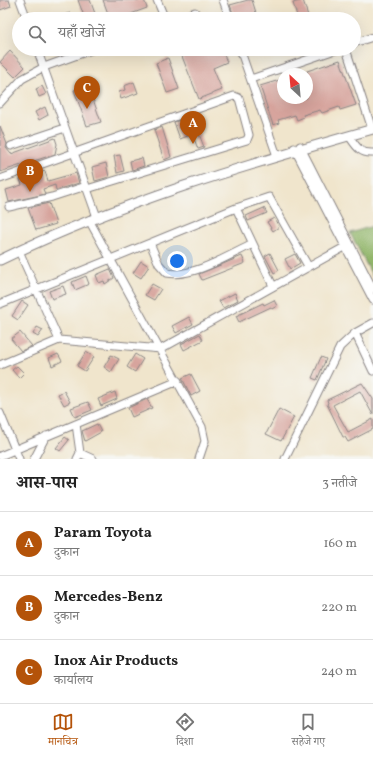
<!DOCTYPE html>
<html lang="hi">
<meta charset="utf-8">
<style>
:root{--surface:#fff;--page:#f6f6f6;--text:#222;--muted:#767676;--line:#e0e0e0;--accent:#b45309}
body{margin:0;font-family:Vollkorn,"Noto Serif Devanagari",serif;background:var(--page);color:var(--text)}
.compass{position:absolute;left:277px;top:68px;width:36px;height:36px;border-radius:50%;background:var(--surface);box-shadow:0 4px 16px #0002;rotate:334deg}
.you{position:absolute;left:177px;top:261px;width:14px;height:14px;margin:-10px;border:3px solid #fff;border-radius:50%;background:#1a73e8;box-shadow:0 0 0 6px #1a73e833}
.badge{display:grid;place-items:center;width:26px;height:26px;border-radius:50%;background:var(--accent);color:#fff;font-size:13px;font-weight:700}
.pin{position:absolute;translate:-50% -33px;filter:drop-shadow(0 1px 2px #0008)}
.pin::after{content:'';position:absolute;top:21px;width:14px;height:12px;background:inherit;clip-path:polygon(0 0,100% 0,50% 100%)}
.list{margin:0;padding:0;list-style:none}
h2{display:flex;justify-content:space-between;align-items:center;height:52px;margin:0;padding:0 16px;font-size:17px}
h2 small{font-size:13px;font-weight:400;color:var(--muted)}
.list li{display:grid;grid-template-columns:26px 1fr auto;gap:12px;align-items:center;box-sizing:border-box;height:64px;padding:0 16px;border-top:1px solid var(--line)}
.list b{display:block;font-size:15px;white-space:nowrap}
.list p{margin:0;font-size:13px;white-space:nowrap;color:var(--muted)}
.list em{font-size:13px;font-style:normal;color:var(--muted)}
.icon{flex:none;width:22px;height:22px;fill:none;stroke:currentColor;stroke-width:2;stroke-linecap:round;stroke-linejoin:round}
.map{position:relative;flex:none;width:373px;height:459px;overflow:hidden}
.search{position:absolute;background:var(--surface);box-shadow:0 4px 16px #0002;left:12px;right:12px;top:12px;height:44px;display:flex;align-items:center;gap:10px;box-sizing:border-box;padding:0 14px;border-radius:22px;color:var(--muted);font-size:15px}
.sheet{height:244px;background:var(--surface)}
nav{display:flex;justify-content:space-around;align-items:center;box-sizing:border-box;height:56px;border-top:1px solid var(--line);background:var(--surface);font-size:11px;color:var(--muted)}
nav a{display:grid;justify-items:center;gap:2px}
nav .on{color:var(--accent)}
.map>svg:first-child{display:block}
.forest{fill:#92b66b;stroke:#5a6c53}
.building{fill:#d7a49d}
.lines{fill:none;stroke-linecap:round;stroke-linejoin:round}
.minor-casing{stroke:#898484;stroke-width:9}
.major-casing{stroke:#898484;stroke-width:11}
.minor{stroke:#fff;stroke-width:7}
.major{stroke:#fff;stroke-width:9}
</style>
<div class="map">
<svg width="373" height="459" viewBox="0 0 373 459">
<rect width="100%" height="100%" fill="#f6f6f2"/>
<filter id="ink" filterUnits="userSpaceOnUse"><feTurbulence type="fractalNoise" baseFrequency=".025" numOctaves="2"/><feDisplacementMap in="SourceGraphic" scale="8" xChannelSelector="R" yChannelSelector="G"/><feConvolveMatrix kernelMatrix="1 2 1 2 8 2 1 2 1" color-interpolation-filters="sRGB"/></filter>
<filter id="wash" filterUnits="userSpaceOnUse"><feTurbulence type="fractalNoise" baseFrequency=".012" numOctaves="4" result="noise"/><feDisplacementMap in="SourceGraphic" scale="16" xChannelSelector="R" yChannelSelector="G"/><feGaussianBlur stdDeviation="0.9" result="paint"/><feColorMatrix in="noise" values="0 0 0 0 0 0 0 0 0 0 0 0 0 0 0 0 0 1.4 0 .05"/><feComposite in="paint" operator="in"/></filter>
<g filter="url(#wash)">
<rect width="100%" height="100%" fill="#f0e5cc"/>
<path class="forest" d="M373,226V277L350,233Z"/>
<g id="blocks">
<path class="building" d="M0,0H9L11,6L0,10Z
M78,0H90L97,19H85Z
M103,0H144L147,8L128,15L129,19H110Z
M248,0H252L258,19H235L230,5Z
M303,0L309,19H298L293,3Z
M70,13L72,19H53V18Z
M208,13L210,19H190L199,15Z
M179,49H211L213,54L222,50L227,62L213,68L222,90L199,99Z
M10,51L25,67L15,77L0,62Z
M168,58L179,89L167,93L156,63Z
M340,60L356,105L340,110L339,107L322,113L320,110L303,115L304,117L297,120L295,115L278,120L279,123L273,125L260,86L283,79V98H307V71Z
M134,82L138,93L121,99L119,92L125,90L124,86Z
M88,85L101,122L87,126L74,90Z
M42,86L46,94L39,97L36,89Z
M45,107L48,115L39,120L35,112Z
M187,118L193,134L180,139L174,122Z
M0,126L7,144L6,148L11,154L55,138L57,144L55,154L0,172Z
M162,127L171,157L164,160L154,130Z
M199,134L204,147L198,149L193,136Z
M120,155L124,171L117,173L114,156Z
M142,158L144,166L132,170L130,161Z
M106,163L109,177L95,181L92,167Z
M45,171L48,181L76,173L79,183L56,190L55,185L43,189L45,194L9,202L6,190L22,185L20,179Z
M49,203L56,224L36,230L28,208Z
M264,208L267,213L248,221L246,216Z
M274,218L279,227L273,231L267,222Z
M270,253L279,270L274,273L265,256Z
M295,254L300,263L290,269L285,259Z
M242,256L245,263L202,280L199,274Z
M141,261L149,266L141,278L133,273Z
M110,269L114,278L105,284L104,281L99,283L96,275Z
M86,276L89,284L75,290L72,282Z
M152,284L161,289L154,300L145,295Z
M63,286L66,294L52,299L49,291Z
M235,293L238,300L223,308L219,301Z
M274,300L277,306L272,309L271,307L239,322L236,316L263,303L264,305Z
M22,301L28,305L18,320L12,316Z
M189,317L193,324L176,333L172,326Z
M37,327L43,330L38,337L33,334Z
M20,332L32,346L21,351L11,339Z
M200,334L203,340L184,350L181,344Z
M86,352L94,357L85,371L77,366Z
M58,354L62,361L52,366L49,358Z
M135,354L143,359L135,372L127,367Z
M111,355L119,359L111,372L104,367Z
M321,357L326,359L317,380L312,378Z
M17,366L24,373L19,378L12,370Z
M191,374L200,391L191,396L182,378Z
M362,383L373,399V415L360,391L333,405L348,432L373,419V429L348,442L345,437H343L327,404L328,403L327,400Z
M64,391L70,402L64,405L58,394Z
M115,392L117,399L101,406L98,399Z
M147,399L152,408L132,417L128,408Z
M88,402L92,410L75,417L71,408Z
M279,409L294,417L281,441L266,434Z
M97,424L101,432L85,441L82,431Z
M65,437L69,440L60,451L56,448Z"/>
</g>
</g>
<g filter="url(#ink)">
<use href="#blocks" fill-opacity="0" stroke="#898484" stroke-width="1"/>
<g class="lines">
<g class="minor-casing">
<path id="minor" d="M20,0L27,19
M157,0L165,19
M223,0L230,19
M176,19L195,12
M354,43L373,37
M37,49L97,217
M240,49L277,156
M346,49L371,126
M251,79L338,49
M0,103L22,79L44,67L94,49
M349,136C356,146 360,154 373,153
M11,146L65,128
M300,146L373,289
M294,148L373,300
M0,179L234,96L239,98L249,135L247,140L87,189
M9,207L52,197L86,186
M236,208L273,286
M89,220L202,427L205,441L199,459
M150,243L159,264L167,273C193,278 229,255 253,244
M19,251L59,340
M0,304L236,208L269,197L308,266
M355,333L373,371
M0,365L59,340L161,349L350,244
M0,413L19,459
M76,424L80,453L77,459
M80,453L93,459
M0,456L178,381
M34,459L46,436
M285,459L340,347L355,333L373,323"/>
</g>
<g class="major-casing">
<path id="major" d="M0,260C119,202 246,165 373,129"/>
</g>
<use href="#minor" class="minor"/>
<use href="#major" class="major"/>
</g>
</g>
</svg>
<svg class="compass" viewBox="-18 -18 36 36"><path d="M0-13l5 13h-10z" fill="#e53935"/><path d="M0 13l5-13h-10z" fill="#767676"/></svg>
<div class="you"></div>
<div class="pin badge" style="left:193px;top:144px">A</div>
<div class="pin badge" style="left:30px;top:192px">B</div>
<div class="pin badge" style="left:87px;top:109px">C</div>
<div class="search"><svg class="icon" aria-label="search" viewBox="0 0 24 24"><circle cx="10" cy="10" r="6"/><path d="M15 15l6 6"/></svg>यहाँ खोजें</div>
</div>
<section class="sheet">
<h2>आस-पास<small>3 नतीजे</small></h2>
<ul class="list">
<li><span class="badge">A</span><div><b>Param Toyota</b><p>दुकान</p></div><em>160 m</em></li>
<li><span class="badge">B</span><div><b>Mercedes-Benz</b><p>दुकान</p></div><em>220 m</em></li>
<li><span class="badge">C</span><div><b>Inox Air Products</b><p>कार्यालय</p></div><em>240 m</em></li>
</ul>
</section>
<nav>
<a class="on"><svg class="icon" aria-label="map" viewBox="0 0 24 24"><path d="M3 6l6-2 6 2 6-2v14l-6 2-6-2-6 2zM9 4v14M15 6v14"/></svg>मानचित्र</a>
<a><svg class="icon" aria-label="directions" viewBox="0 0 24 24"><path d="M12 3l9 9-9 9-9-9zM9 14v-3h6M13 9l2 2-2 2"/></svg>दिशा</a>
<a><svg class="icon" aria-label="saved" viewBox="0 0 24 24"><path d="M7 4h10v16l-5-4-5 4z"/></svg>सहेजे गए</a>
</nav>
